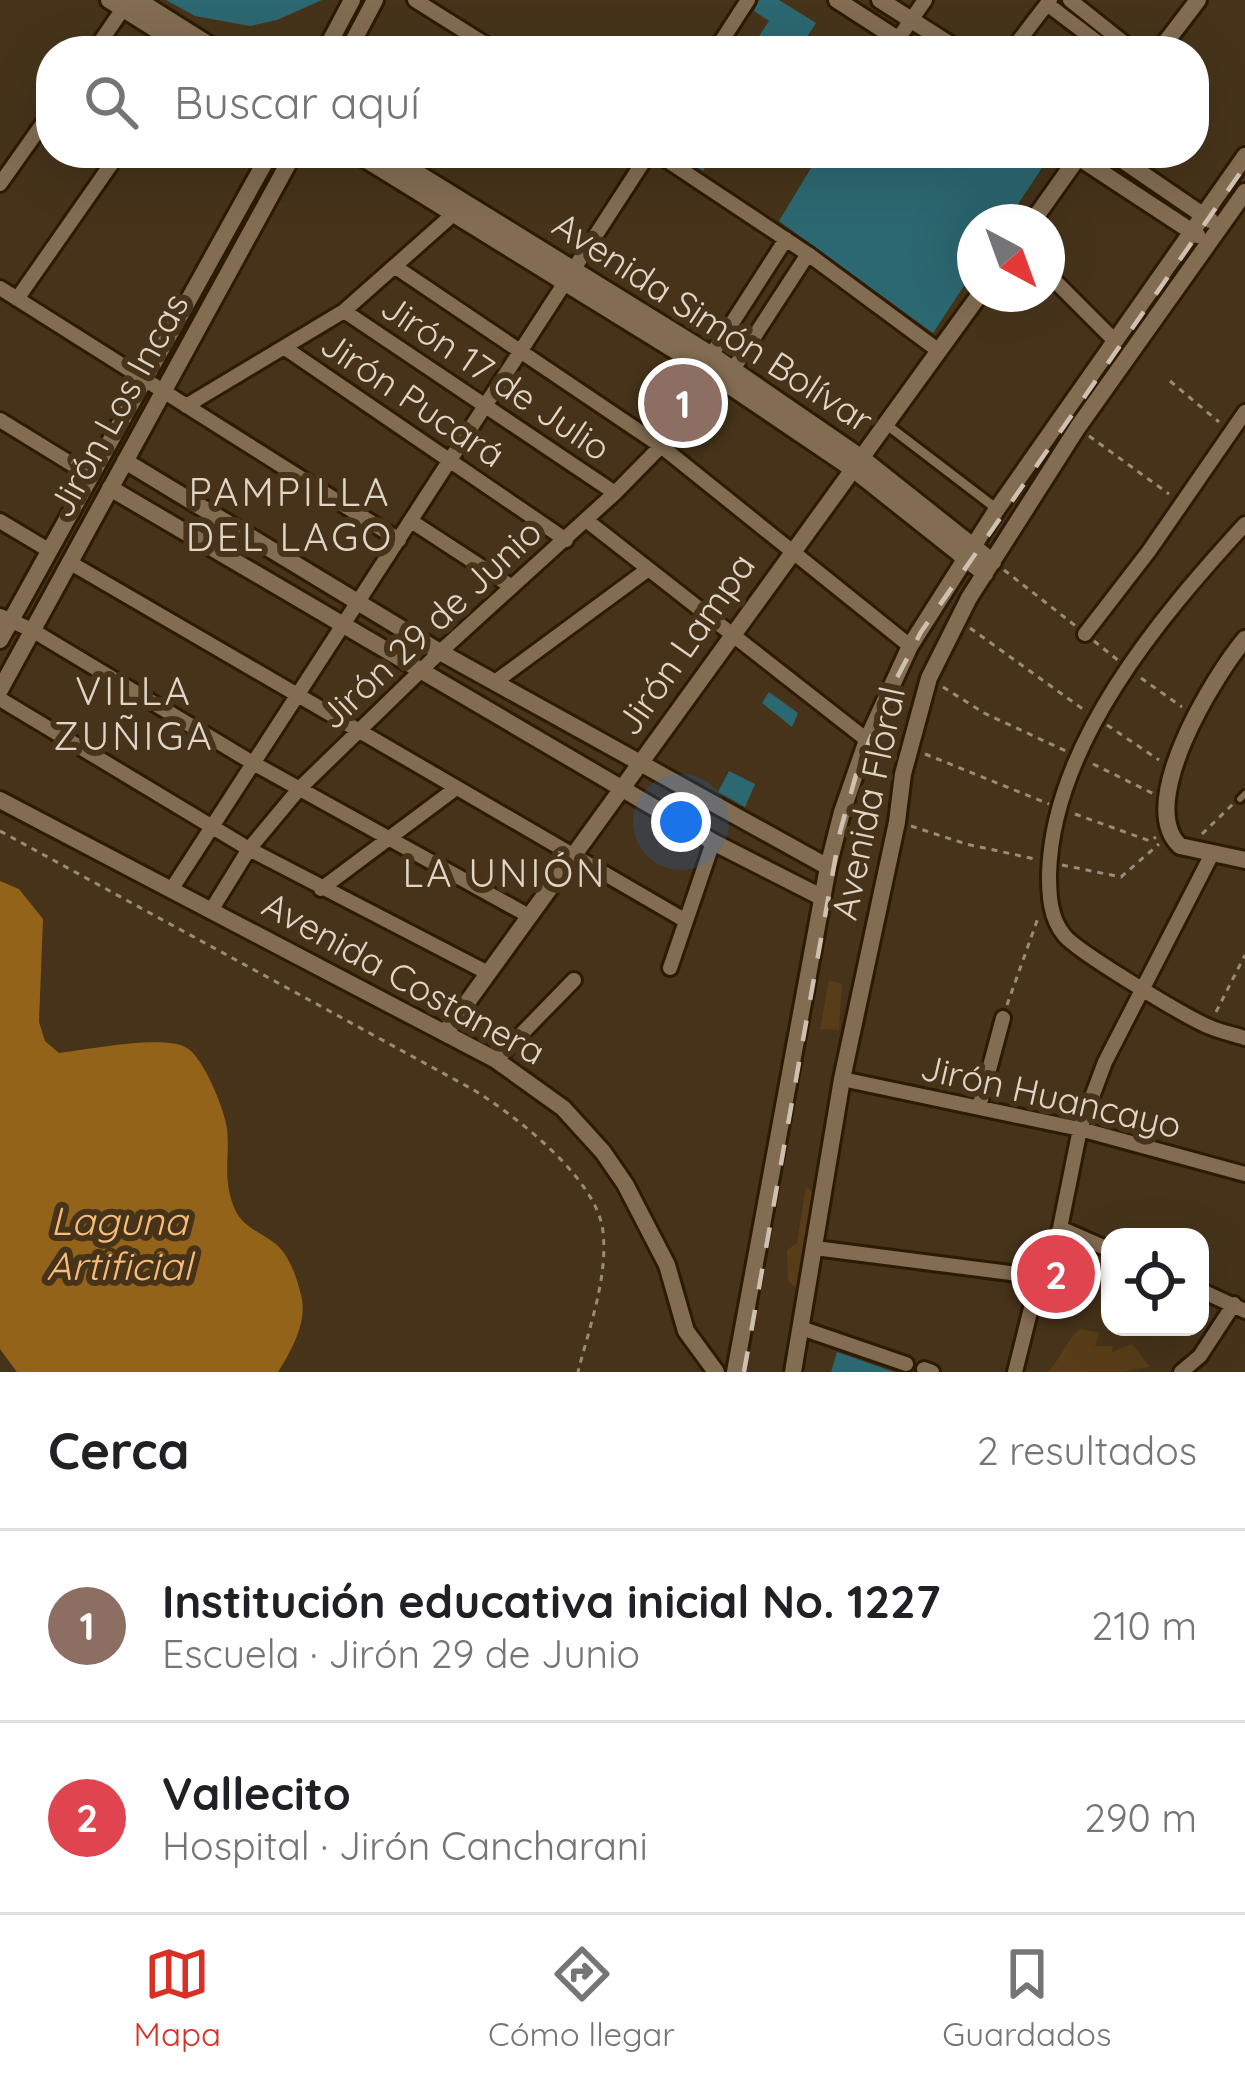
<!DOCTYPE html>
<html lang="es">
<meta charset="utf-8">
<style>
:root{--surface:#fff;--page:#f6f6f6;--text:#202124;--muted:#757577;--line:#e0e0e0;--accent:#d93025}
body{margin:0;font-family:Quicksand,sans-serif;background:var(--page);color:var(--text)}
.controls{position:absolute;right:36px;bottom:36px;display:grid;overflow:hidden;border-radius:24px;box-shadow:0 12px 48px #0002}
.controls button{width:108px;height:108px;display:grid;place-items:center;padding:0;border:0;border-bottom:3px solid var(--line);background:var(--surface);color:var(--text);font:60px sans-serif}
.compass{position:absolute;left:957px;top:204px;width:108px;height:108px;border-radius:50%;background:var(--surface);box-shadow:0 12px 48px #0002;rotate:139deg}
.you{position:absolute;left:681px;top:822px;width:42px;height:42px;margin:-30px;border:9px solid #fff;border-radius:50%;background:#1a73e8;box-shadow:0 0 0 18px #1a73e833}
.badge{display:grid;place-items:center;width:78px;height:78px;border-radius:50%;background:var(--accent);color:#fff;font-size:39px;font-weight:700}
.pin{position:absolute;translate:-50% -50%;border:6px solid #fff;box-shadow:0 3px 12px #0006}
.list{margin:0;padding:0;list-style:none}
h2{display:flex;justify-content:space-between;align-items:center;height:156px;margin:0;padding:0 48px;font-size:51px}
h2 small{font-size:39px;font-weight:400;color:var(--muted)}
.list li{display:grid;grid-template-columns:78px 1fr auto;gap:36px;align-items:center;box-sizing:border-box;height:192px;padding:0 48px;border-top:3px solid var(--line)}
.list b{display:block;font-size:45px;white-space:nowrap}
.list p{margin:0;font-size:39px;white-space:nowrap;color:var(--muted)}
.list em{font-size:39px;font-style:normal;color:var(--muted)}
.icon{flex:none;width:66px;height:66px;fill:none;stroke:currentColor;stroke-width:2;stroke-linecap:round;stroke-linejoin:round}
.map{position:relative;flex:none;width:1245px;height:1372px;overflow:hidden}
.search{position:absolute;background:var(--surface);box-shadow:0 12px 48px #0002;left:36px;right:36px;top:36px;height:132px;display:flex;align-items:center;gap:30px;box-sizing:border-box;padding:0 42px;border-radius:48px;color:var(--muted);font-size:45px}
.sheet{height:540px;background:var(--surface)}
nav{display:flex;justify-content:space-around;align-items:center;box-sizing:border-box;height:168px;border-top:3px solid var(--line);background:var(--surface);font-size:33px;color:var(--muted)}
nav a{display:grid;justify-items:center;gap:6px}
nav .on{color:var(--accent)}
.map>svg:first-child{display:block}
.green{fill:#593d18}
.water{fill:#94631a}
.building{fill:#2c6871}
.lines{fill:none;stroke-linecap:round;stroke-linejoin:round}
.service-casing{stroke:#2c1a02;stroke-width:12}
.pedestrian-casing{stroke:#2c1a02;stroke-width:15}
.minor-casing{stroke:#2c1a02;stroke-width:20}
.tertiary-casing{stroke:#2c1a02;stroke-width:22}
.path{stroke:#9a8b78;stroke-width:3;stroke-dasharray:6 6;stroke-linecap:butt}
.service{stroke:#826c52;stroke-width:6}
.pedestrian{stroke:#826c52;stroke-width:9}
.minor{stroke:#826c52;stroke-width:14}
.tertiary{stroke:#826c52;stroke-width:16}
.rail{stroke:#cec1b2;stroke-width:4.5;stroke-dasharray:21 21;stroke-linecap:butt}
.labels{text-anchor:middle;stroke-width:12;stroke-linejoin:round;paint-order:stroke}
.street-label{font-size:36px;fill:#e1d5c7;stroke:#46331a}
.neighbourhood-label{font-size:39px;letter-spacing:3px;fill:#e1d5c7;stroke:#46331a}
.water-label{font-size:39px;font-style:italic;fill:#f6bd78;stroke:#46331a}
</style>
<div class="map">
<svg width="1245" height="1372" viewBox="0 0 1245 1372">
<rect width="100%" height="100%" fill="#46331a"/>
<path class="green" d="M903,681L876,775L865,771Z
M829,980L842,984L839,1030L820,1029Z
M806,1186L813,1193L797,1289L788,1281L787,1250L797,1243Z
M1080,1329L1100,1333L1095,1346H1113L1112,1352L1132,1344L1150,1367L1121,1372H1048C1061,1358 1066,1341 1080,1329Z"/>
<path class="water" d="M0,881L19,889L43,919L39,1022L45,1041L59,1053C87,1050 165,1034 187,1048C203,1057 225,1110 227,1129C230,1156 223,1173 232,1202C240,1228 259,1230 277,1245C290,1257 297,1278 301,1295C308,1321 292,1350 278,1372H17L0,1349Z"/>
<path class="building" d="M166,0H322L277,20L250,26L195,16Z
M759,0H779L816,23L798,51H749L769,21L754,11Z
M676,153H713L703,171Z
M797,153H1031L1046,162L1006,222H975V269L933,333L779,221L814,163Z
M769,692L798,713L792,727L762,703Z
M729,771L755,784L745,807L718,792Z
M837,1352L894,1372H831Z"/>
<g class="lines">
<g class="service-casing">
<path id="service" d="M1240,799L1245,794"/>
</g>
<g class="pedestrian-casing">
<path id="pedestrian" d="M887,425L997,509"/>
</g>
<g class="minor-casing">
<path id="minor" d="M415,0L496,51
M1070,0L1134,51
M1047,4L1109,51
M898,39L925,0
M94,51L129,0
M715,51L748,0
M1011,51L1050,0
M656,153L808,254L939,351
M0,184L51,112
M397,268L661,446L910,646
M1047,273L1115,341
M0,288L399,540
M17,299L119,153
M344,311L615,493
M285,348L566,540
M702,394L703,368L786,239
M186,406L344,311L458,210
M0,420L91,476
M586,520L867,740
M0,521L50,551
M411,521L512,587
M1245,524C1160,617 1052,744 1049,875C1049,895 1050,918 1064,935C1076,951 1189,1019 1210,1027C1221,1032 1233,1034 1245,1038
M69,562L686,921
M0,616L32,630L253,763L529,916
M1085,634L1149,551L1245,412
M495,682L647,570
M0,699L249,849L488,973
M321,889L455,789
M171,890L649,153
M212,909L249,849L299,789L440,652L615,493L661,446L702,394L724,383L808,254
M670,968L713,842
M496,1060L574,980
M842,1079L1080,1129L1245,1174
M979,1107L1003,1018
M1060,1228L1110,1250
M815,1248L1041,1277
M1200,1290L1245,1311
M801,1328L906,1364
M924,1369L932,1372
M1015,1372L1032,1304L1060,1228L1080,1129L1105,1062L1212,854
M1181,1372L1200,1356L1234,1304"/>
</g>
<g class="tertiary-casing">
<path id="tertiary" d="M109,0L190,51
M138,0L219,51
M837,0L916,51
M880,0L960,51
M325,51L352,0
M348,51L375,0
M1159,51L1198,0
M355,153L703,368L854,470L985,574
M385,153L712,355L862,458L993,562
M1072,153L1197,235
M1112,153L1210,220
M1032,222L1081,153
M125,461L440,652L828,867
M110,488L713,842L823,898
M1245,639C1214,676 1135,804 1180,846L1245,860
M0,640L270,153
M0,690L294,153
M0,800L496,1060L563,1108L603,1152L625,1184L667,1265L686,1331L716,1372
M445,1033L980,294
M735,1372L828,867L842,812L867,740L910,646L997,509L1245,156
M793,1372L842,1079L897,822L903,774L929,678L969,598L1078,427L1245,192"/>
</g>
<path class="path" d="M1170,381L1219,422
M1089,436L1169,494
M1004,570L1077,627
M970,628L1084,710
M1094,641L1119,661
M1141,678L1182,707
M943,687L984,713L1068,752
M1107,725L1159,760
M925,754L1049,804
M1093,764L1154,794
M1075,814L1150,841L1156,837
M911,826L966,844L1035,859
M0,831L472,1089C515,1115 598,1179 603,1232C608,1278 589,1328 578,1372
M1202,834L1233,804
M1062,865L1121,877L1159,844
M1007,1005L1038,918
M1216,1012L1245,955"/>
<use href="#service" class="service"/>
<use href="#pedestrian" class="pedestrian"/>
<use href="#minor" class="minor"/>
<use href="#tertiary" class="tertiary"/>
<path class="rail" d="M744,1372L840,832L858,768L891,689L921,632L1245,166"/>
</g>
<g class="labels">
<g class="street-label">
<text transform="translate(713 322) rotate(33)" y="13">Avenida Simón Bolívar</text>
<text transform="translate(496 377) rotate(34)" y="13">Jirón 17 de Julio</text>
<text transform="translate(413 399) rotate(34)" y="13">Jirón Pucará</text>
<text transform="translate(118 405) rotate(-61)" y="13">Jirón Los Incas</text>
<text transform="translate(430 624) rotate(-43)" y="13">Jirón 29 de Junio</text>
<text transform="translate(685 644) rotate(-55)" y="13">Jirón Lampa</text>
<text transform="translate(868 803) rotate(-78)" y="13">Avenida Floral</text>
<text transform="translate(404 978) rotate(29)" y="13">Avenida Costanera</text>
<text transform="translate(1051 1096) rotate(13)" y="13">Jirón Huancayo</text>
</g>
<g class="neighbourhood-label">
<text x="290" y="506">PAMPILLA<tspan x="290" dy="45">DEL LAGO</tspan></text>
<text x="134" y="705">VILLA<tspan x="134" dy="45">ZUÑIGA</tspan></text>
<text x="505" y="887">LA UNIÓN</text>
</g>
<g class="water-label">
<text x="119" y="1235">Laguna<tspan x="119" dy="45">Artificial</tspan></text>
</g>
</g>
</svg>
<div class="controls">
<button><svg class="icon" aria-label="locate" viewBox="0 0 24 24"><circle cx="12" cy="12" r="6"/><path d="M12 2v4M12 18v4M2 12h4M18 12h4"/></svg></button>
</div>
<svg class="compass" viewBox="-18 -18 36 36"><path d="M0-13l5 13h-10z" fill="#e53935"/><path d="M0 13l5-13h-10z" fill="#757577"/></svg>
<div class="you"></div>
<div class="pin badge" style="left:683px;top:403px;background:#8d6e63">1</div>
<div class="pin badge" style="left:1056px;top:1274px;background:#e0444e">2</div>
<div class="search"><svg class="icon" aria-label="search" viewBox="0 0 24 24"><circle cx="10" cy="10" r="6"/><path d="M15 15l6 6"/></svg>Buscar aquí</div>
</div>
<section class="sheet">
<h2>Cerca<small>2 resultados</small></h2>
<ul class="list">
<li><span class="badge" style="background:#8d6e63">1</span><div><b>Institución educativa inicial No. 1227</b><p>Escuela · Jirón 29 de Junio</p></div><em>210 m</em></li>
<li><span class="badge" style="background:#e0444e">2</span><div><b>Vallecito</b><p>Hospital · Jirón Cancharani</p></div><em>290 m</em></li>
</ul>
</section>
<nav>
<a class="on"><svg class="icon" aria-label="map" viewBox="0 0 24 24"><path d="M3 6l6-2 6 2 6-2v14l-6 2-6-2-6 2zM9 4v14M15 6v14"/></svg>Mapa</a>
<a><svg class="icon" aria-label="directions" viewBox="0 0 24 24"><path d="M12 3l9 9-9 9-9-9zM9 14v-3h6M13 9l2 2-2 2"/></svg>Cómo llegar</a>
<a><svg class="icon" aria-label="saved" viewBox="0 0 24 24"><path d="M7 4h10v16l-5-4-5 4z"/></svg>Guardados</a>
</nav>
